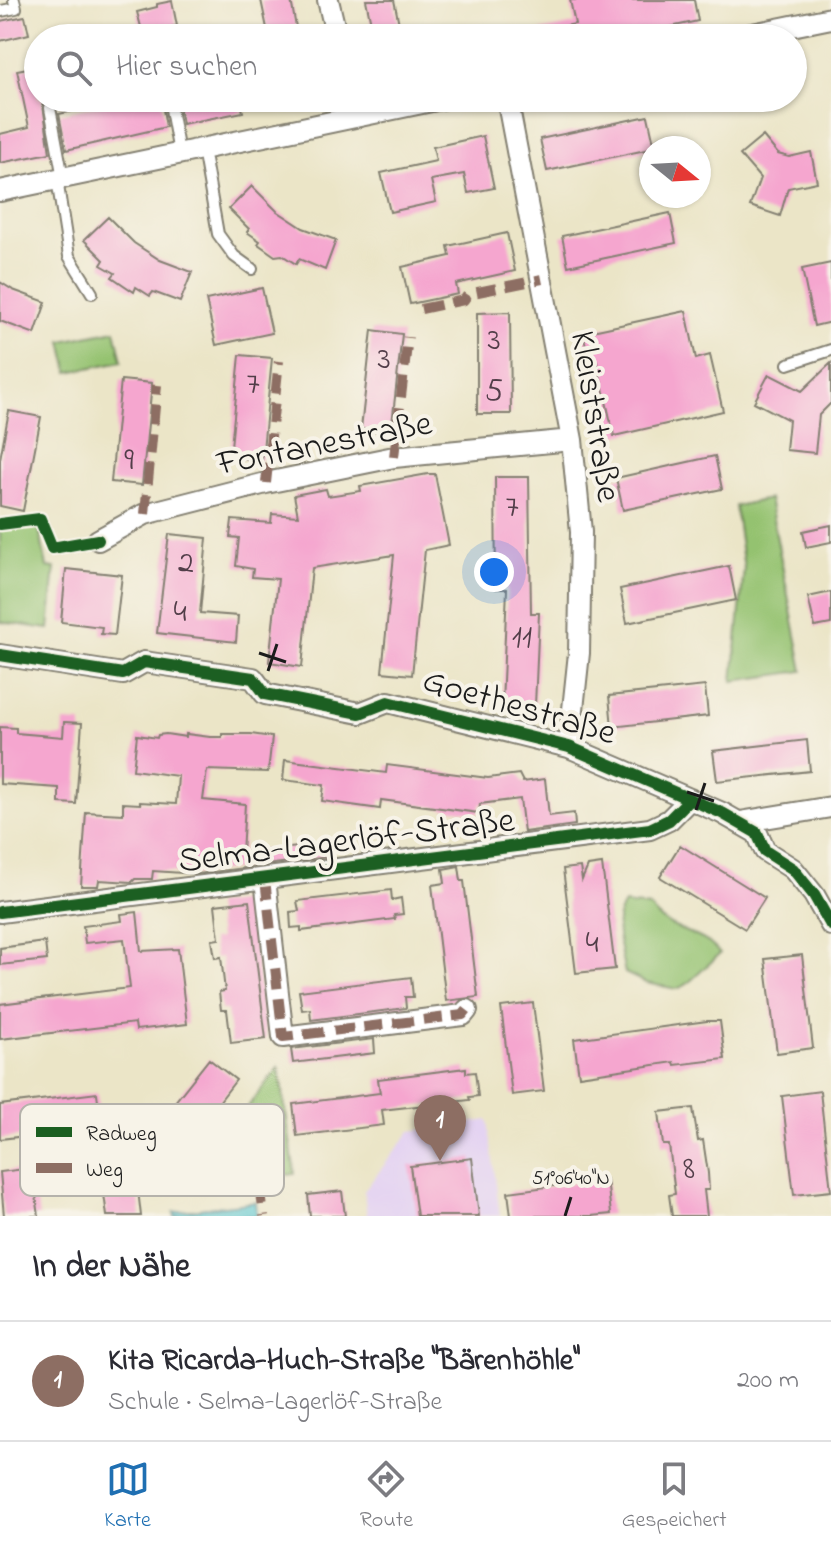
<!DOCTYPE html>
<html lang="de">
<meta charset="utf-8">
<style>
:root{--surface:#fff;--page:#f7f7f7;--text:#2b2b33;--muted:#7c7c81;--line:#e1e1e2;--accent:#1f6fb2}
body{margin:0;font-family:"Indie Flower",sans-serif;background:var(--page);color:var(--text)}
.compass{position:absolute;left:639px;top:136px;width:72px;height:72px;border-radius:50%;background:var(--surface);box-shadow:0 2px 6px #0004;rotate:108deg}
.you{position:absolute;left:494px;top:572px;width:28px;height:28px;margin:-20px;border:6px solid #fff;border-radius:50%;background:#1a73e8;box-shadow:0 0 0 12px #1a73e833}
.badge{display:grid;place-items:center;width:52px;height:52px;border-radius:50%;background:var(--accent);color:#fff;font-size:26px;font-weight:700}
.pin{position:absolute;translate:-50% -66px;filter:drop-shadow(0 2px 4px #0008)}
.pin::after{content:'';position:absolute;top:42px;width:28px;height:24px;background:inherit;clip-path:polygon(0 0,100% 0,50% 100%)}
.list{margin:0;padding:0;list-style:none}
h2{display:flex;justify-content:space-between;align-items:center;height:104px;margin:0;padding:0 32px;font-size:34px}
h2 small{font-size:26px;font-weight:400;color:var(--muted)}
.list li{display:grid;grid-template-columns:52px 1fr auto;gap:24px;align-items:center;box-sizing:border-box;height:120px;padding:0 32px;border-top:2px solid var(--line)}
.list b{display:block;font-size:30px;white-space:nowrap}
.list p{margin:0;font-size:26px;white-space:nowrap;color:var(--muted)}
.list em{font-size:26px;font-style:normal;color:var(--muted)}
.icon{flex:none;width:44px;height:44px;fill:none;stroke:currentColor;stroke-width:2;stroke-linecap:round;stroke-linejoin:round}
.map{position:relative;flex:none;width:831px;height:1216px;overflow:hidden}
.search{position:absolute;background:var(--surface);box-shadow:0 2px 6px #0004;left:24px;right:24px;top:24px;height:88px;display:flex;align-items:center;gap:20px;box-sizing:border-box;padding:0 28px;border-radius:44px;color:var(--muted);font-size:30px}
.sheet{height:224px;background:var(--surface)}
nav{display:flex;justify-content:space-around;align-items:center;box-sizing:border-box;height:112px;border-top:2px solid var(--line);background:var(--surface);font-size:22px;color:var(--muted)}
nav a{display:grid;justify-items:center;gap:4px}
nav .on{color:var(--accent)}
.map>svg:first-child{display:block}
.built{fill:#e4d3f2}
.green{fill:#94c270;stroke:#586f46;stroke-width:2}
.water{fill:#59c6cf;stroke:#3a7176;stroke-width:2}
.building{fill:#f5a6cf}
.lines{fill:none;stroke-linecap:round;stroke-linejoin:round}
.lane-casing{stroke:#848072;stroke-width:14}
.street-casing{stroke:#848072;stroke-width:24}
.lane{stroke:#fff;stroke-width:10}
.street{stroke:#fff;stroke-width:20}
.quiet{stroke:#8d6e63;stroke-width:10;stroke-dasharray:20 10;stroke-linecap:butt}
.cycleway-casing{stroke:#f7f3e8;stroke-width:17}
.cycleway{stroke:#1b5e20;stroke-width:12}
.ticks{fill:none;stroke:#1c1c1c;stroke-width:3}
.labels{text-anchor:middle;stroke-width:8;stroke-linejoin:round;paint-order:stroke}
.number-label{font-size:32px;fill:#523e49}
.street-label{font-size:36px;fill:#1c1c1c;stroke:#f7f3e8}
.key{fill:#f7f3e8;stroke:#b5b2ab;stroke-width:2}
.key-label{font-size:22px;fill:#1c1c1c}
.ticks-label{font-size:20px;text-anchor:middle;fill:#1c1c1c;stroke:#f7f3e8;stroke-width:8;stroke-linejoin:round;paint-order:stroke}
</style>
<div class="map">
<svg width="831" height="1216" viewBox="0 0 831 1216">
<rect width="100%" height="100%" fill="#f7f3e8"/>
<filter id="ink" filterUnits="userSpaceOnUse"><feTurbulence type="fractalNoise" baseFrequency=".0125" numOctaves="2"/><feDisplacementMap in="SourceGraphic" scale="16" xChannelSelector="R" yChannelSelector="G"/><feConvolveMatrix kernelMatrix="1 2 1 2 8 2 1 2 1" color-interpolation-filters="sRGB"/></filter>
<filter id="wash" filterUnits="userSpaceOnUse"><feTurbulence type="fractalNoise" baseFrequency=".006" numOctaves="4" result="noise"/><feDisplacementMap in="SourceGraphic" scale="32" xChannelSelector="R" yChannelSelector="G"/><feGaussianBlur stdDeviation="1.8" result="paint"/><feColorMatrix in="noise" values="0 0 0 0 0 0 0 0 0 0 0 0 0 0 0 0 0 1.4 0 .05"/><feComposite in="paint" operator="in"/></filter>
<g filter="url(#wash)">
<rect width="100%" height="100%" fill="#ebe5c7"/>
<path class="built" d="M488,1120L500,1216H367L364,1191L411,1131Z"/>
<path class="green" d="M115,330L122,361L69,372L62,341Z
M769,499L803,671L733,681L744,568L735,506Z
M38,524L47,567L55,568L49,629L0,622V527Z
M624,904L650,907C669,935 700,928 720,954L686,985L677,989L646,983L625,973C621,953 611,921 624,904Z
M279,1067L295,1174L185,1187Z"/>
<path class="water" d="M256,1202L257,1216H175L174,1212Z"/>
<g id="blocks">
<path class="building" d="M261,0H291L298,38H269Z
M366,0H394L402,38H374Z
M570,0H694L698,21L620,38H540V31L575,24Z
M172,1L177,26L159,29L161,38H144L137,12L157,7V4Z
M25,16L29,34L0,41V21Z
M38,66V98H42L50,153L0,163V134L29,127L17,70Z
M132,98H161L166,127L66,150L59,114Z
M192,98H240L243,112L182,124L178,101Z
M648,116L655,148L547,171L540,139Z
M483,136L494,188L468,193L464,174L431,180L436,202L390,212L381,173L436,161L433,147Z
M763,136L778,154L789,157L811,152L817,182L788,188L780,216L750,206L760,178L740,155Z
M252,186L277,211L303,228L336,240L325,270L299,259L296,264L282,255L275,256L258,244L260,241L247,232L249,229L229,209Z
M670,213L676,243L568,266L562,236Z
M108,217L134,243L160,260L192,272L180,302L153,292L150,296L136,287L134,292L112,277L115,273L101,265L104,260L84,240Z
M507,233L515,271L456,284L458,294L410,304L402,267L450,256L448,246Z
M831,263V322L814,326L802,269Z
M0,282L13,290L46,302L35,334L0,321Z
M262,288L272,333L216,345L206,300Z
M686,311L696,359L710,355L723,411L614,436L597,362L590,364L583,333Z
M510,312L511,414H477V313Z
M372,330L402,334L391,433L361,429Z
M240,355L272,358L262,460L230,457Z
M831,363V403L819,415L815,453L786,450L789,420L754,402L769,374L802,391Z
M121,380L152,383L142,485L111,482Z
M9,411L41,417L23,511L0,506V459Z
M715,456L722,489L623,510L616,478Z
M428,474H435L449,545L425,550L412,675L382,672L394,555L312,568L302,667L269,662L278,579L252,577L253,569L236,566L239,538L230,537L232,520L271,523L272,514L298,516L294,495L326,489L328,496L361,491L360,486Z
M495,477H529L531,613H539L535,706L502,704L507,589H496Z
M831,525V542L806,547L803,531Z
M169,534L207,538L200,613L238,616L236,642L157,633Z
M729,566L736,600L627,623L620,589Z
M66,569L122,575L115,635L101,634L102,627L61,622Z
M831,592V624L815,627L808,597Z
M705,686L708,716L612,727L609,696Z
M64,722L82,723L76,804L59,803V788L0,784V727L16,728V733L63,737Z
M166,734L186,737V734L210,737H222V734H251L272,737L268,772L207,770L203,800L245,804L242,853L326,844L328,857L198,874L153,871L152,879H135L132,882L99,880L98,886H81L86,812L123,814V803L140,804V802L176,804L178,776L133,770L137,735L157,738L158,735Z
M807,740L810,771L717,781L713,751Z
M285,760L386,773L387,765L488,778L519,774L523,782L545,779L549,816L574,813L575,825L524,832L520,799L480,804L479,813L381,800L380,809L322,801L324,785L283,780Z
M680,845L765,898L745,929L660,877Z
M602,864L615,969L576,973L563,869L580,867L582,880L588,866Z
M459,866L461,881H464L478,997L446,1001L432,885L445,883L443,869Z
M391,890L392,900L401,898L403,914L394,915L395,919L301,931V927L291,928L290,912L299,911L297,901Z
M249,901L266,1039L231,1043L227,1010H221L219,992L225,991L221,957L215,958L212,940L219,939L215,905Z
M137,912L141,951L178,949L187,1024L136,1030L135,1023L0,1039V1004L130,988L124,939L85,943L83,926L122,921L121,914Z
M45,942L47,960L0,965V948Z
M802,955L813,1048L777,1053L765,959Z
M411,977L413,997H405L406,1008L311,1020L310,1009L302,1010L299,991Z
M533,1003L544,1091L512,1095L501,1007Z
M707,1021H720L725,1059L675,1065L674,1062L579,1076L574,1039Z
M374,1039L375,1053L293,1063L291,1049Z
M209,1059L236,1080L195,1133L198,1135L169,1172H163L140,1153L170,1114L167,1112Z
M466,1068V1073L475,1072L478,1096L469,1097L470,1100L382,1110L384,1125L297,1136L293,1104L380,1093L378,1079Z
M820,1091L831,1191L794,1195L782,1096Z
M97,1093L101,1127L0,1139V1105Z
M693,1108L698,1141L703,1140L708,1173L709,1190H704L707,1216H672L669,1195L675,1194L671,1161L669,1145H663L659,1112Z
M472,1158L479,1216H417L410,1166Z
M32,1168L39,1216H4L0,1172Z
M607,1179L611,1214L591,1216H511L508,1192Z
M138,1190L141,1216H107L104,1194Z
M342,1191L345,1216H310L308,1195Z"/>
</g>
</g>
<g filter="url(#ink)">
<use href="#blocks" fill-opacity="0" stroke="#848072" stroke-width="2"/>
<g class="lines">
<g class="lane-casing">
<path id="lane" d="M1,11L16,8L14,0
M52,98L50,108L63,178
M169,98L179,153
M203,149L218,234L234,256L252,269
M57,179L69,256L92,293
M788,364L831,350"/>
</g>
<g class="street-casing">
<path id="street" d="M328,0L337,38
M733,38L831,18
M507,98L572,440L581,532L579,653L569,747
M0,191L446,98
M98,540L145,514L266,483L394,457L572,440
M0,655L123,674L144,662L253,678L265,694L360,713L388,702L569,747L722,813L757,833L765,851L793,869L814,895L831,925
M740,822L831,807
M265,879L283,1037L463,1015L467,1010
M0,912L650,829L669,820L690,799"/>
</g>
<use href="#lane" class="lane"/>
<use href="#street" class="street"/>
<path class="quiet" d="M421,309L464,300L468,294L542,279
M394,457L408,337
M266,483L279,361
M145,514L157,385
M265,879L283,1037L463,1015L467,1010
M260,1185L264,1216"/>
<g class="cycleway-casing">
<path id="cycleway" d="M0,524L40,519L52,548L98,540
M0,655L123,674L144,662L253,678L265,694L360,713L388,702L569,747L722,813L757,833L765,851L793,869L814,895L831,925
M0,912L650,829L669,820L690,799"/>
</g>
<use href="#cycleway" class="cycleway"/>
</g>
</g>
<path class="ticks" d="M259,653L286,662M268,671L277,644M687,792L714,801M696,810L705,783M565,1216L571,1197"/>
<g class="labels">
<g class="number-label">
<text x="494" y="349">3</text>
<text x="384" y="368">3</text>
<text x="253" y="393">7</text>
<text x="494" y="400">5</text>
<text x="129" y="469">9</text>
<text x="512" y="516">7</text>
<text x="186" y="572">2</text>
<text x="180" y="621">4</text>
<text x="522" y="647">11</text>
<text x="592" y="952">4</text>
<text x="689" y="1178">8</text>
</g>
<g class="street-label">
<text transform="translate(598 416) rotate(81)" y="13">Kleiststraße</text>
<text transform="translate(324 441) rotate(-11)" y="13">Fontanestraße</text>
<text transform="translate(520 704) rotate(16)" y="13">Goethestraße</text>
<text transform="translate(346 838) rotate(-7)" y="13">Selma-Lagerlöf-Straße</text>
</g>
</g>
<rect x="20" y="1104" width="264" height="92" rx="12" class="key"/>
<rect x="36" y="1127" width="36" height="10" fill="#1b5e20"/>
<rect x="36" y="1163" width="36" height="10" fill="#8d6e63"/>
<g class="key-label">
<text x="86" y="1140">Radweg</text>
<text x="86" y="1176">Weg</text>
</g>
<g class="ticks-label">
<text x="571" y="1184">51°06'40"N</text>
</g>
</svg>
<svg class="compass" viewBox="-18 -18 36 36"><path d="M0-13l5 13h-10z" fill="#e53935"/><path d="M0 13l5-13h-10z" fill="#7c7c81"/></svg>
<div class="you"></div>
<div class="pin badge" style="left:440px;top:1161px;background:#8d6e63">1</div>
<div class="search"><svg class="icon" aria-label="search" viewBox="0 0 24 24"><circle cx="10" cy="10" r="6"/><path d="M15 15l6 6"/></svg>Hier suchen</div>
</div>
<section class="sheet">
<h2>In der Nähe<small></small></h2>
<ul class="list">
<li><span class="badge" style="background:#8d6e63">1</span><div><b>Kita Ricarda-Huch-Straße &quot;Bärenhöhle&quot;</b><p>Schule · Selma-Lagerlöf-Straße</p></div><em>200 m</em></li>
</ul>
</section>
<nav>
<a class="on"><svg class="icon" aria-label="map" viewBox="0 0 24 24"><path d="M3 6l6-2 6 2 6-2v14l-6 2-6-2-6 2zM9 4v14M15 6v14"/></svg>Karte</a>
<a><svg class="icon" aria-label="directions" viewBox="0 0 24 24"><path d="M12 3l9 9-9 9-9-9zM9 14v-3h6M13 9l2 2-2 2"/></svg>Route</a>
<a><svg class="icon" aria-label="saved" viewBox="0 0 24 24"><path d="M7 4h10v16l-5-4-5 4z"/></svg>Gespeichert</a>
</nav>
